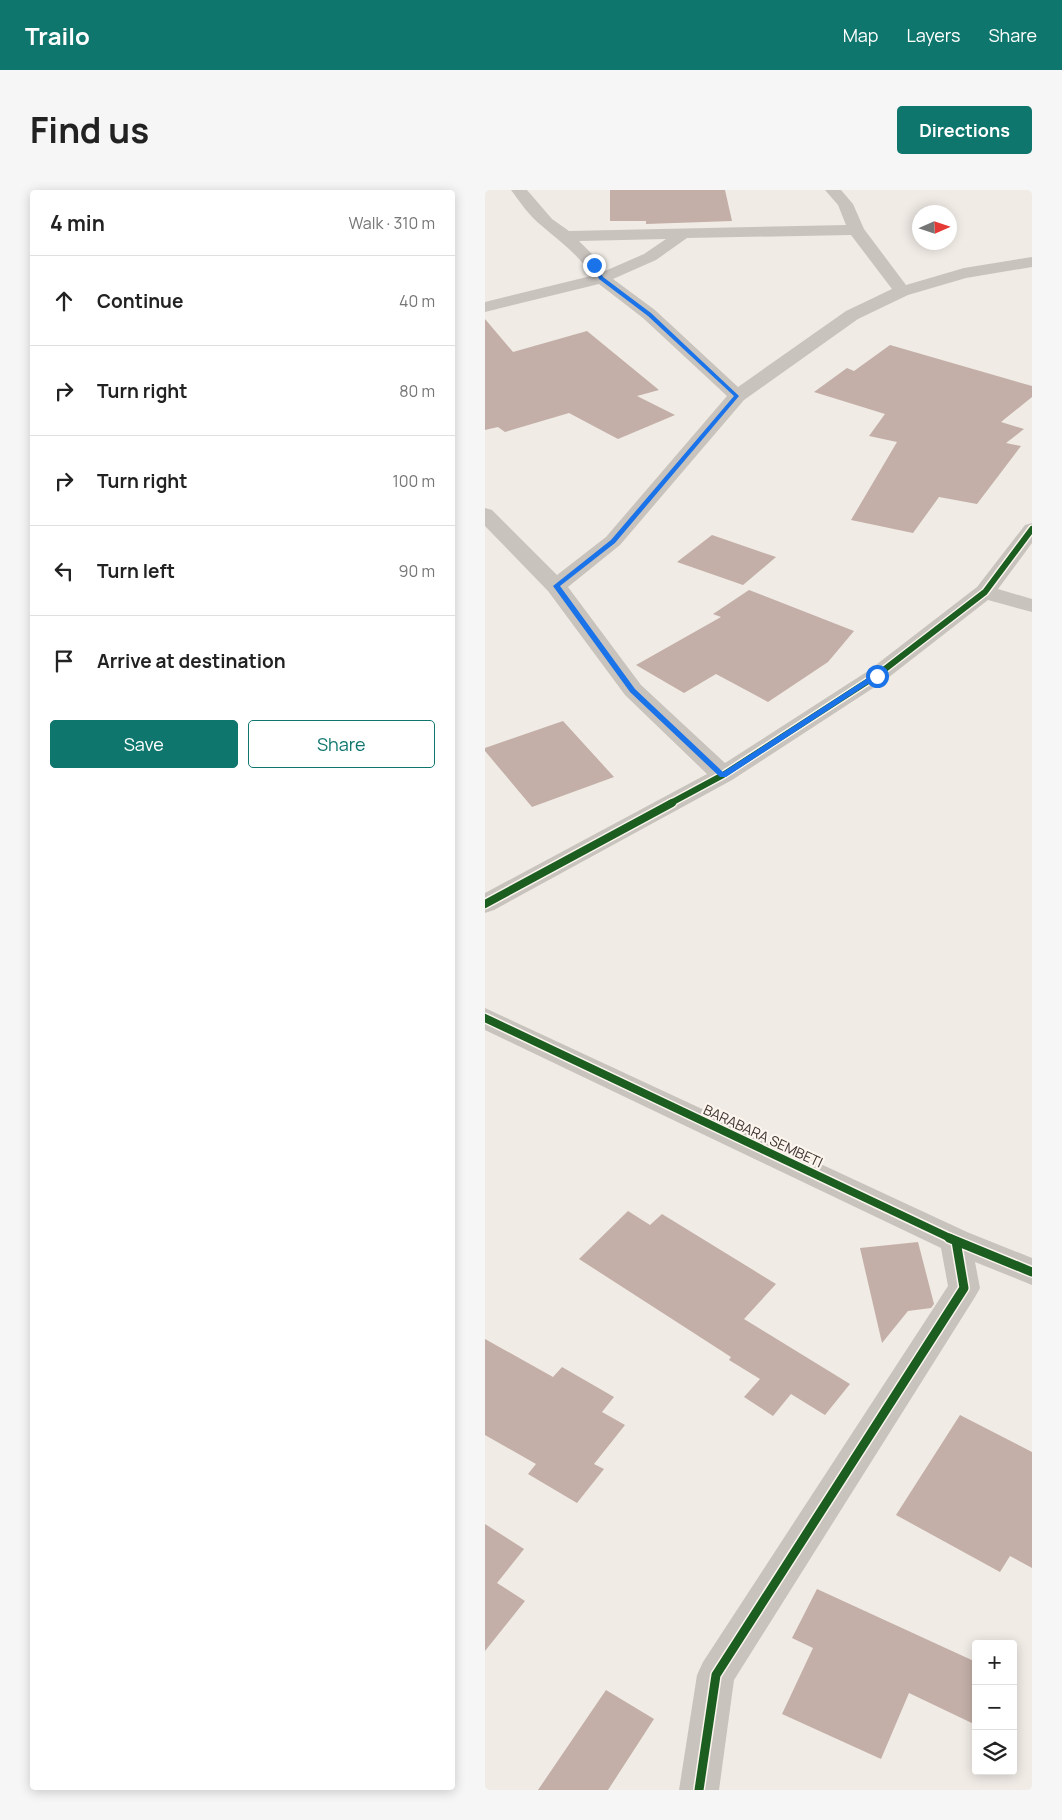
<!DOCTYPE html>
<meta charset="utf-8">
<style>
:root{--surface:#fff;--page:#f6f6f6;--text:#222;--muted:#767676;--line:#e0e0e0;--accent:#0f766e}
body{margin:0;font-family:Manrope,sans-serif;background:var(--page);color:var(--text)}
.controls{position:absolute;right:15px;bottom:15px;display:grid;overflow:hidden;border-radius:5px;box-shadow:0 2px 12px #0003}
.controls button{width:45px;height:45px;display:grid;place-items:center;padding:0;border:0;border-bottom:1px solid var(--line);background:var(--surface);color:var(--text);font:25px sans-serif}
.compass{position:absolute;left:427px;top:15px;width:45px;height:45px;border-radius:50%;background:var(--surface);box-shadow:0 2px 12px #0003;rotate:87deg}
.stop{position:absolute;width:15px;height:15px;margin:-11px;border:4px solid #1a73e8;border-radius:50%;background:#fff}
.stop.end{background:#1a73e8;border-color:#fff;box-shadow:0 1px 5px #0008}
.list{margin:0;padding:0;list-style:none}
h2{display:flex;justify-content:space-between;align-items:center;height:65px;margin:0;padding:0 20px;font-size:21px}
h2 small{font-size:16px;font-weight:400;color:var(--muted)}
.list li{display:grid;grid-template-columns:32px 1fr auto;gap:15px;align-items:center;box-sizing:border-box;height:90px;padding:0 20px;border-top:1px solid var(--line)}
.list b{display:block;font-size:19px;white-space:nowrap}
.list em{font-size:16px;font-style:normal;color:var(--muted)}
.actions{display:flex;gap:10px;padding:15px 20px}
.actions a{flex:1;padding:11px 0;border:1px solid var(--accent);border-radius:5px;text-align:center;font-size:18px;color:var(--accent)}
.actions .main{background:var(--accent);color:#fff}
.icon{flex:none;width:28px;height:28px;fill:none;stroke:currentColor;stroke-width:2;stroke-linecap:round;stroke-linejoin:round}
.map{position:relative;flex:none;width:547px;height:1600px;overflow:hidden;border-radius:5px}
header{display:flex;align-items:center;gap:30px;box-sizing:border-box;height:70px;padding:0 25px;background:var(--accent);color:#fff}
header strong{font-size:24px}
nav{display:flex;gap:28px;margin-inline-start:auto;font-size:18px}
.intro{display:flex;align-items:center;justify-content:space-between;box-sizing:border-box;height:120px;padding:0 30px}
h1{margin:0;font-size:35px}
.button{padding:12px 22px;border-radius:5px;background:var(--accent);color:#fff;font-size:18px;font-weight:700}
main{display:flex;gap:30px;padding:0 30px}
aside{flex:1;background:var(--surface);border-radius:5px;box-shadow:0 2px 12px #0003}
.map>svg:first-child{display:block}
.building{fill:#c3afa7}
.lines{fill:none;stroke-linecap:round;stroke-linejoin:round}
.minor{fill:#c9c3be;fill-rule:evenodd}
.cycleway-far2-casing{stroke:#fbf5ee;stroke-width:9}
.cycleway-far1-casing{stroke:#fbf5ee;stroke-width:11}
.cycleway-casing{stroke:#fbf5ee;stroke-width:12}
.cycleway-far2{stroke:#1b5e20;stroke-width:6}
.cycleway-far1{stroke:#1b5e20;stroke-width:8}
.cycleway{stroke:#1b5e20;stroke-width:9}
.route{fill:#1a73e8}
.labels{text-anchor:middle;stroke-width:4.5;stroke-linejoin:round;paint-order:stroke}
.street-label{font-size:14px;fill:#3b302b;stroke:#fbf5ee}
</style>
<header>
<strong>Trailo</strong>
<nav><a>Map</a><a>Layers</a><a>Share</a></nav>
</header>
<div class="intro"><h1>Find us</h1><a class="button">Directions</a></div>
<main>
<aside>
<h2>4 min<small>Walk · 310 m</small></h2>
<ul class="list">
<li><svg class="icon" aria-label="ahead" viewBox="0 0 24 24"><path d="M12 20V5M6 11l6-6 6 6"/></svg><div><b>Continue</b></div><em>40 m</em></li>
<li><svg class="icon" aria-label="right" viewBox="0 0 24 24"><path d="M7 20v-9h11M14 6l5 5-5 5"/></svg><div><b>Turn right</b></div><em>80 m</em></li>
<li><svg class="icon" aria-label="right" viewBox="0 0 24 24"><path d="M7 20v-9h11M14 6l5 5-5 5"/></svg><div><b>Turn right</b></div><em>100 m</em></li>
<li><svg class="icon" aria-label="left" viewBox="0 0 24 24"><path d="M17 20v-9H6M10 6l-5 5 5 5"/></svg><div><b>Turn left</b></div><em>90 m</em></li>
<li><svg class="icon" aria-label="arrive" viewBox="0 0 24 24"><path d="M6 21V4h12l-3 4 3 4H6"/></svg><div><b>Arrive at destination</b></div></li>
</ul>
<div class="actions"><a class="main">Save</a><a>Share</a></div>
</aside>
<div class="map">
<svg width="547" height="1600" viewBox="0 0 547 1600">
<rect width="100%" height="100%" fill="#f0ebe5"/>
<path class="building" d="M125,0H240L247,31L161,34V31H125Z
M0,129L28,162L102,141L174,200L152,206L190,225L133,249L84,223L20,242L13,237L0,240Z
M405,155L547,196V207L516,232L539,239L521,253L536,256L492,314L454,307L428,343L366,330L412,252L384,246L400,224L329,202L362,178L369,181Z
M227,345L291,367L258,395L192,372Z
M264,400L369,441L343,472L283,512L231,484L199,503L151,475L236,427L228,424Z
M78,531L129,587L47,617L0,561V558Z
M143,1021L165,1035L177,1024L291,1094L259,1129L365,1194L340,1225L306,1204L288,1226L259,1207L275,1189L244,1170L246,1167L94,1069Z
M433,1052L449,1114L446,1118L423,1121L397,1153L375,1058Z
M0,1149L68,1187L77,1177L129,1207L117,1222L140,1235L109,1274L119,1279L92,1313L43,1284L51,1274L0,1245Z
M475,1225L547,1262V1378L525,1366L515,1382L411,1325Z
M0,1334L39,1359L12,1393L40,1411L0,1461Z
M332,1399L491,1472V1535L424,1503L396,1569L297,1524L328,1458L307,1448Z
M121,1500L169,1529L123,1600H53Z"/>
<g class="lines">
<path class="minor" d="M26,0H42L67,29L84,41L361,35L353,15L340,0H356L368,14L379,39L421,95L479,78L547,67V77L481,88L423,105L373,129L259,210L135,355L83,397L156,495L240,573L383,481L492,397L540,335L547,333V353L513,399L547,409V422L503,410L399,491L247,590L9,720L0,723V703L222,584L140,505L63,401L0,336V318L7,320L72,385L121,347L242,206L158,128L114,94L0,122V112L106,86C95,65 74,51 57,36C45,27 35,12 26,0ZM366,45L407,99L361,121L253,197L170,120L128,89L171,70L202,48ZM181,49L159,64L120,81L115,72L94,51Z
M0,818L482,1042L547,1068V1095L490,1072L495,1098L490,1107L249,1490L234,1600H194L212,1485L218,1472L463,1096L456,1058L0,840Z"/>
<g class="cycleway-far2-casing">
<path id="cycleway-far2" d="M184,614L238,585L391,486L500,402L547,339"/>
</g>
<g class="cycleway-far1-casing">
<path id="cycleway-far1" d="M0,714L187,613
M0,828L467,1049"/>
</g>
<g class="cycleway-casing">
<path id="cycleway" d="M464,1048L547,1082
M214,1600L231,1485L479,1098L471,1051"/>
</g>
<use href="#cycleway-far2" class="cycleway-far2"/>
<use href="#cycleway-far1" class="cycleway-far1"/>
<use href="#cycleway" class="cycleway"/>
</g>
<path class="route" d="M107,74H111L118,87L166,123L254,206L130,353L75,396L150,499L238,582L389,484L395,486L241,587H235L145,502L68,396L126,350L249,206L163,126L114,89Z"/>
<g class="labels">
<g class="street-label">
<text transform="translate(278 946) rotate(25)" y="5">BARABARA SEMBETI</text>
</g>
</g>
</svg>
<div class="controls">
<button>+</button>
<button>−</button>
<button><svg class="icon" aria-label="layers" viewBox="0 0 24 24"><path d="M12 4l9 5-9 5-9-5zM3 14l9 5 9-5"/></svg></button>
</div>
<svg class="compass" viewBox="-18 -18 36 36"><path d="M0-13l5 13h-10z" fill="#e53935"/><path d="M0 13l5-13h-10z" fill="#767676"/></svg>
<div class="stop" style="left:392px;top:486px"></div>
<div class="stop end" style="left:109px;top:75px"></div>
</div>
</main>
